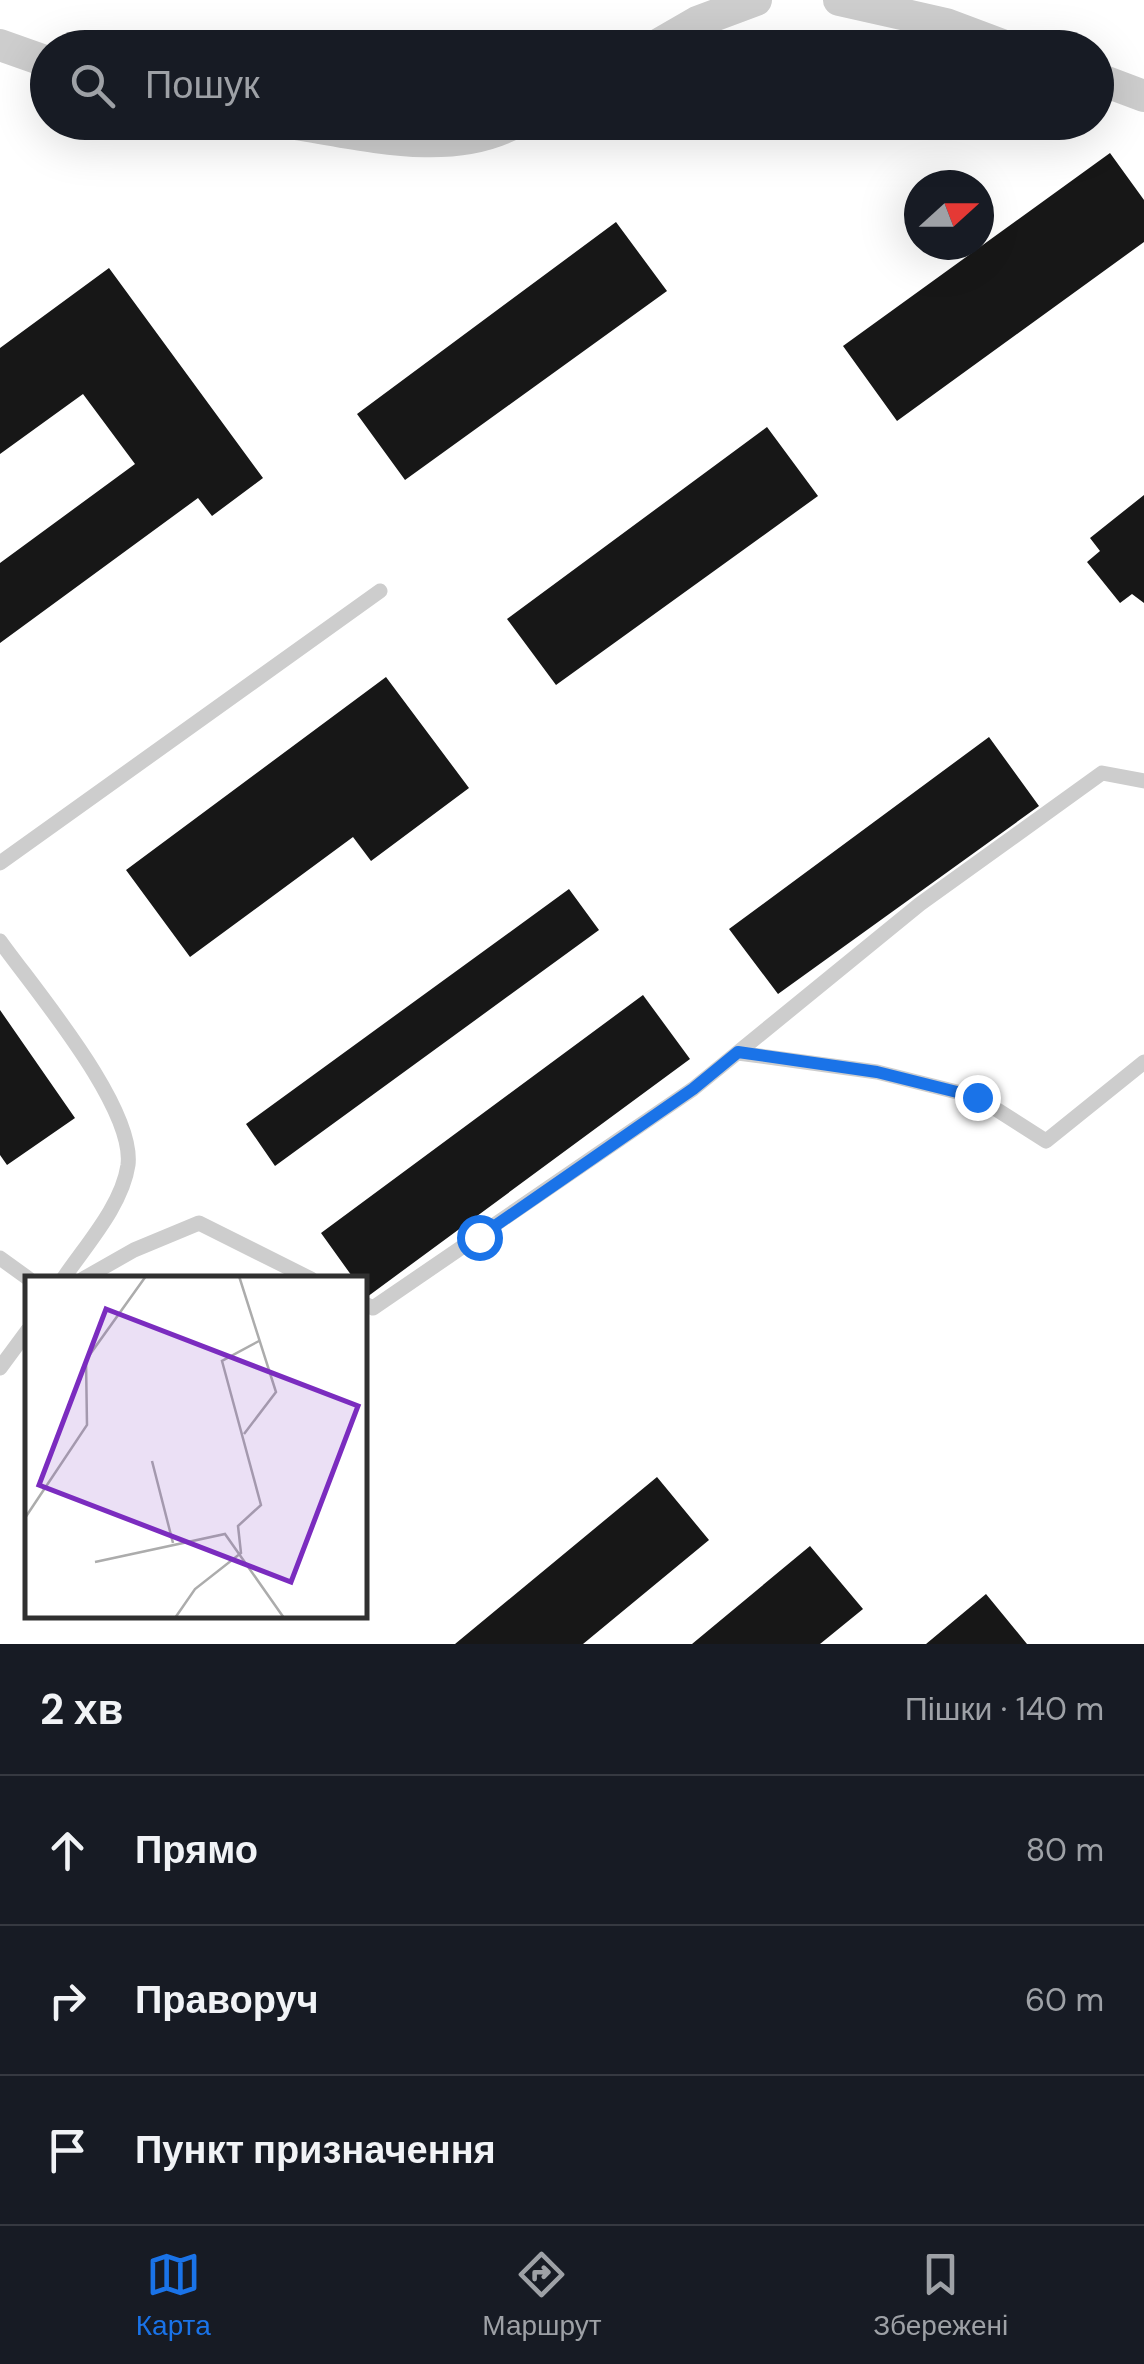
<!DOCTYPE html>
<html lang="uk">
<meta charset="utf-8">
<style>
:root{--surface:#171b24;--page:#20242c;--text:#f1f3f6;--muted:#9ea1a6;--line:#363941;--accent:#1a73e8}
body{margin:0;font-family:"DM Sans",sans-serif;background:var(--page);color:var(--text)}
.compass{position:absolute;left:904px;top:170px;width:90px;height:90px;border-radius:50%;background:var(--surface);box-shadow:0 10px 40px #0002;rotate:69deg}
.stop{position:absolute;width:30px;height:30px;margin:-22px;border:8px solid #1a73e8;border-radius:50%;background:#fff}
.stop.end{background:#1a73e8;border-color:#fff;box-shadow:0 2px 10px #0008}
.list{margin:0;padding:0;list-style:none}
h2{display:flex;justify-content:space-between;align-items:center;height:130px;margin:0;padding:0 40px;font-size:42px}
h2 small{font-size:32px;font-weight:400;color:var(--muted)}
.list li{display:grid;grid-template-columns:65px 1fr auto;gap:30px;align-items:center;box-sizing:border-box;height:150px;padding:0 40px;border-top:2px solid var(--line)}
.list b{display:block;font-size:38px;white-space:nowrap}
.list em{font-size:32px;font-style:normal;color:var(--muted)}
.icon{flex:none;width:55px;height:55px;fill:none;stroke:currentColor;stroke-width:2;stroke-linecap:round;stroke-linejoin:round}
.map{position:relative;flex:none;width:1144px;height:1644px;overflow:hidden}
.search{position:absolute;background:var(--surface);box-shadow:0 10px 40px #0002;left:30px;right:30px;top:30px;height:110px;display:flex;align-items:center;gap:25px;box-sizing:border-box;padding:0 35px;border-radius:55px;color:var(--muted);font-size:38px}
.sheet{height:580px;background:var(--surface)}
nav{display:flex;justify-content:space-around;align-items:center;box-sizing:border-box;height:140px;border-top:2px solid var(--line);background:var(--surface);font-size:28px;color:var(--muted)}
nav a{display:grid;justify-items:center;gap:5px}
nav .on{color:var(--accent)}
.map>svg:first-child{display:block}
.building{fill:#171717}
.lines{fill:none;stroke-linecap:round;stroke-linejoin:round}
.service{stroke:#cdcdcd;stroke-width:15}
.minor{stroke:#cdcdcd;stroke-width:32}
.route{stroke:#1a73e8;stroke-width:12}
.inset-road{fill:none;stroke:#acacac;stroke-width:2.5}
.view{fill:#7b2cbf;fill-opacity:0.15;stroke:#7b2cbf;stroke-width:5}
.inset-edge{fill:none;stroke:#303030;stroke-width:5}
</style>
<div class="map">
<svg width="1144" height="1644" viewBox="0 0 1144 1644">
<rect width="100%" height="100%" fill="#fff"/>
<path class="building" d="M1110,153L1144,200V242L897,421L843,346Z
M616,222L667,291L405,480L357,414Z
M109,268L263,478L212,516L198,498L0,643V563L135,464L83,394L0,454V348Z
M767,427L818,496L556,685L507,619Z
M1144,495V603L1132,594L1120,603L1087,562L1100,551L1090,538Z
M386,677L469,788L371,861L353,837L190,957L126,870Z
M989,737L1039,806L778,994L729,929Z
M569,889L599,930L275,1166L246,1124Z
M643,995L690,1059L367,1297L365,1279H354L321,1233Z
M0,1010L75,1118L7,1165L0,1155Z
M657,1477L709,1540L583,1644H455Z
M810,1546L863,1609L820,1644H692Z
M986,1594L1027,1644H926Z"/>
<g class="lines">
<path class="service" d="M0,863L380,591
M0,941C35,990 135,1107 128,1165C122,1206 85,1246 63,1279
M738,1053L877,1072L977,1097L1046,1141L1144,1062
M0,1258L29,1279
M83,1279L134,1250L199,1223L311,1279
M365,1304L373,1308L693,1089L920,904L1102,773L1144,781
M0,1368L28,1330"/>
<path class="minor" d="M839,0L946,24L1010,48
M0,45L48,62
M652,48L697,22L756,0
M1096,78L1144,96
M282,122C356,132 448,160 516,122"/>
</g>
<g class="lines">
<path class="route" d="M479,1237L693,1089L738,1052L877,1072L977,1097"/>
</g>
<g transform="translate(25 1276)">
<rect width="342" height="342" fill="#fff"/>
<path class="inset-road" d="M214,0L251,116L219,158M127,185L148,267M0,242L62,149L61,84L121,0M70,286L200,258L259,342M150,342L170,313L216,277L213,250L236,229L197,85L234,65"/>
<path class="view" d="M81,33L333,130L266,306L14,209Z"/>
<rect width="342" height="342" class="inset-edge"/>
</g>
</svg>
<svg class="compass" viewBox="-18 -18 36 36"><path d="M0-13l5 13h-10z" fill="#e53935"/><path d="M0 13l5-13h-10z" fill="#9ea1a6"/></svg>
<div class="stop" style="left:479px;top:1237px"></div>
<div class="stop end" style="left:977px;top:1097px"></div>
<div class="search"><svg class="icon" aria-label="search" viewBox="0 0 24 24"><circle cx="10" cy="10" r="6"/><path d="M15 15l6 6"/></svg>Пошук</div>
</div>
<section class="sheet">
<h2>2 хв<small>Пішки · 140 m</small></h2>
<ul class="list">
<li><svg class="icon" aria-label="ahead" viewBox="0 0 24 24"><path d="M12 20V5M6 11l6-6 6 6"/></svg><div><b>Прямо</b></div><em>80 m</em></li>
<li><svg class="icon" aria-label="right" viewBox="0 0 24 24"><path d="M7 20v-9h11M14 6l5 5-5 5"/></svg><div><b>Праворуч</b></div><em>60 m</em></li>
<li><svg class="icon" aria-label="arrive" viewBox="0 0 24 24"><path d="M6 21V4h12l-3 4 3 4H6"/></svg><div><b>Пункт призначення</b></div></li>
</ul>
</section>
<nav>
<a class="on"><svg class="icon" aria-label="map" viewBox="0 0 24 24"><path d="M3 6l6-2 6 2 6-2v14l-6 2-6-2-6 2zM9 4v14M15 6v14"/></svg>Карта</a>
<a><svg class="icon" aria-label="directions" viewBox="0 0 24 24"><path d="M12 3l9 9-9 9-9-9zM9 14v-3h6M13 9l2 2-2 2"/></svg>Маршрут</a>
<a><svg class="icon" aria-label="saved" viewBox="0 0 24 24"><path d="M7 4h10v16l-5-4-5 4z"/></svg>Збережені</a>
</nav>
